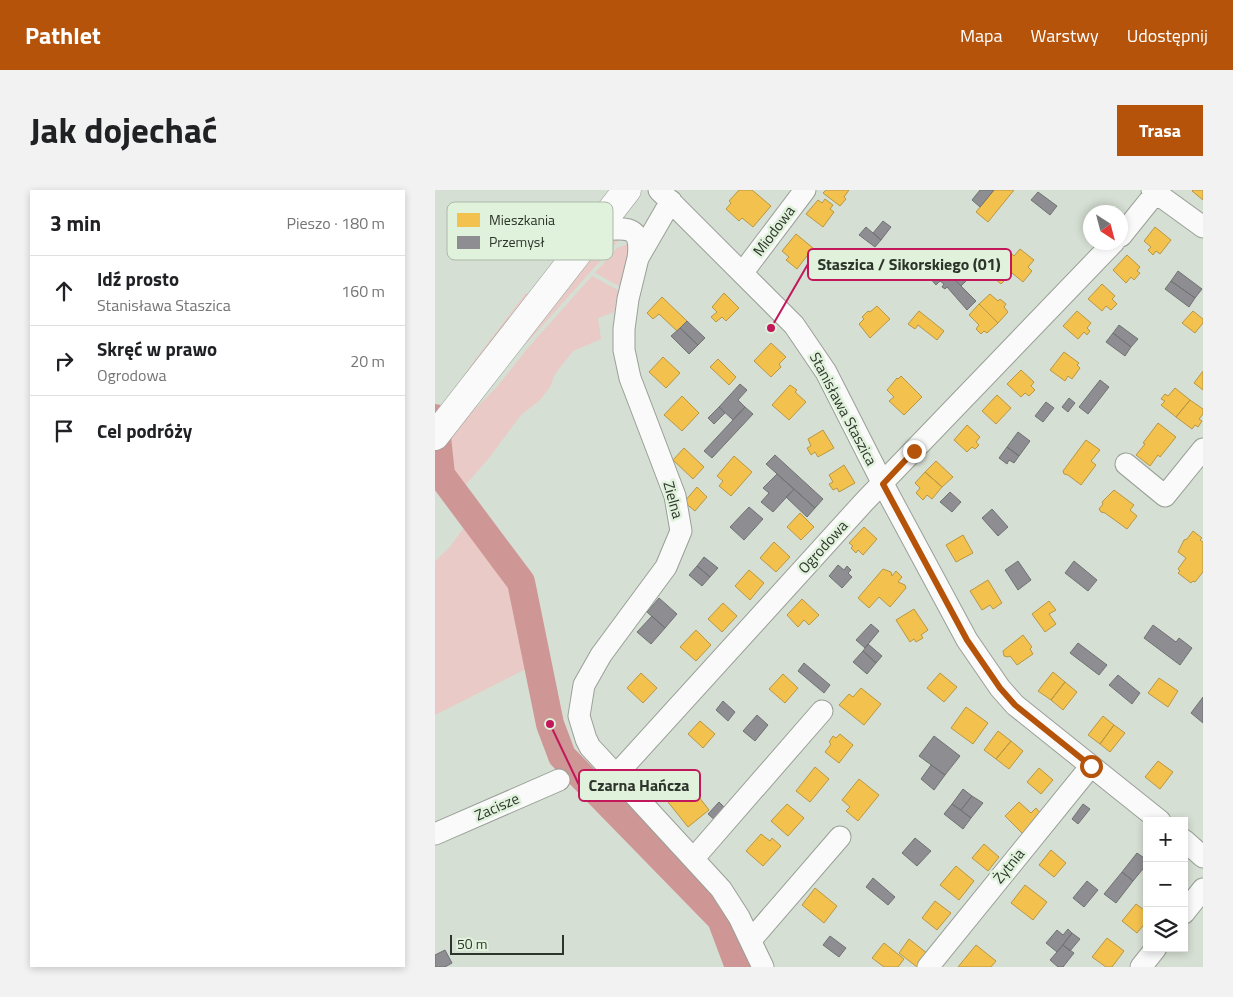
<!DOCTYPE html>
<html lang="pl">
<meta charset="utf-8">
<style>
:root{--surface:#fff;--page:#f2f2f2;--text:#202124;--muted:#757577;--line:#e0e0e0;--accent:#b45309}
body{margin:0;font-family:"Titillium Web",sans-serif;background:var(--page);color:var(--text)}
.controls{position:absolute;right:15px;bottom:15px;display:grid;overflow:hidden;border-radius:0px;box-shadow:0 2px 8px #0003}
.controls button{width:45px;height:45px;display:grid;place-items:center;padding:0;border:0;border-bottom:1px solid var(--line);background:var(--surface);color:var(--text);font:25px sans-serif}
.compass{position:absolute;left:648px;top:15px;width:45px;height:45px;border-radius:50%;background:var(--surface);box-shadow:0 2px 8px #0003;rotate:144deg}
.scale{position:absolute;left:15px;bottom:12px;width:114px;box-sizing:border-box;padding-left:5px;border:2px solid #2d342b;border-top:0;font-size:14px;line-height:18px;white-space:nowrap;color:#2d342b;-webkit-text-stroke:4px #e0f2dc;paint-order:stroke}
.stop{position:absolute;width:15px;height:15px;margin:-11px;border:4px solid #b45309;border-radius:50%;background:#fff}
.stop.end{background:#b45309;border-color:#fff;box-shadow:0 1px 5px #0008}
.list{margin:0;padding:0;list-style:none}
h2{display:flex;justify-content:space-between;align-items:center;height:65px;margin:0;padding:0 20px;font-size:21px}
h2 small{font-size:16px;font-weight:400;color:var(--muted)}
.list li{display:grid;grid-template-columns:32px 1fr auto;gap:15px;align-items:center;box-sizing:border-box;height:70px;padding:0 20px;border-top:1px solid var(--line)}
.list b{display:block;font-size:19px;white-space:nowrap}
.list p{margin:0;font-size:16px;white-space:nowrap;color:var(--muted)}
.list em{font-size:16px;font-style:normal;color:var(--muted)}
.icon{flex:none;width:28px;height:28px;fill:none;stroke:currentColor;stroke-width:2;stroke-linecap:round;stroke-linejoin:round}
.map{position:relative;flex:none;width:768px;height:777px;overflow:hidden;border-radius:0px}
header{display:flex;align-items:center;gap:30px;box-sizing:border-box;height:70px;padding:0 25px;background:var(--accent);color:#fff}
header strong{font-size:24px}
nav{display:flex;gap:28px;margin-inline-start:auto;font-size:18px}
.intro{display:flex;align-items:center;justify-content:space-between;box-sizing:border-box;height:120px;padding:0 30px}
h1{margin:0;font-size:35px}
.button{padding:12px 22px;border-radius:0px;background:var(--accent);color:#fff;font-size:18px;font-weight:700}
main{display:flex;gap:30px;padding:0 30px}
aside{flex:1;background:var(--surface);border-radius:0px;box-shadow:0 2px 8px #0003}
.map>svg:first-child{display:block}
.green{fill:#eacac6}
.homes{fill:#f2c14e;stroke:#b79744}
.industry{fill:#8d8d92;stroke:#707273}
.lines{fill:none;stroke-linecap:round;stroke-linejoin:round}
.river{stroke:#ce9695;stroke-width:28}
.minor-casing{stroke:#99a097;stroke-width:23}
.major-casing{stroke:#99a097;stroke-width:29}
.minor{stroke:#f9faf9;stroke-width:21}
.major{stroke:#f9faf9;stroke-width:28}
.route{stroke:#b45309;stroke-width:6}
.labels{text-anchor:middle;stroke-width:5;stroke-linejoin:round;paint-order:stroke}
.street-label{font-size:15px;fill:#2d342b;stroke:#e0f2dc}
.key{fill:#e0f2dc;stroke:#aab9a7;stroke-width:1}
.key-label{font-size:14px;fill:#2d342b}
.leader{fill:none;stroke:#c2185b;stroke-width:2}
.callout-dot{fill:#c2185b;stroke:#e0f2dc;stroke-width:2}
.callout{fill:#e0f2dc;stroke:#c2185b;stroke-width:2}
.callout-label{font-size:16px;text-anchor:middle;font-weight:bold;fill:#2d342b}
</style>
<header>
<strong>Pathlet</strong>
<nav><a>Mapa</a><a>Warstwy</a><a>Udostępnij</a></nav>
</header>
<div class="intro"><h1>Jak dojechać</h1><a class="button">Trasa</a></div>
<main>
<aside>
<h2>3 min<small>Pieszo · 180 m</small></h2>
<ul class="list">
<li><svg class="icon" aria-label="ahead" viewBox="0 0 24 24"><path d="M12 20V5M6 11l6-6 6 6"/></svg><div><b>Idź prosto</b><p>Stanisława Staszica</p></div><em>160 m</em></li>
<li><svg class="icon" aria-label="right" viewBox="0 0 24 24"><path d="M7 20v-9h11M14 6l5 5-5 5"/></svg><div><b>Skręć w prawo</b><p>Ogrodowa</p></div><em>20 m</em></li>
<li><svg class="icon" aria-label="arrive" viewBox="0 0 24 24"><path d="M6 21V4h12l-3 4 3 4H6"/></svg><div><b>Cel podróży</b></div></li>
</ul>
</aside>
<div class="map">
<svg width="768" height="777" viewBox="0 0 768 777">
<rect width="100%" height="100%" fill="#d6dfd4"/>
<path class="green" d="M191,42L91,154L86,150L147,81L176,46Z
M193,54L198,58L184,96L160,83L182,58Z
M157,86L183,100L179,122L163,128L166,149L138,161L120,184L115,197L105,210L86,225L54,268L27,299L18,290L9,263V258L17,242L61,198L92,159Z
M91,103L94,104L16,207L36,175Z
M30,336L59,365L78,389L82,404L88,448L95,477L0,525V371L14,358Z"/>
<path class="homes" d="M304,0H317L336,16L318,37L307,28L304,31L291,19L296,13L294,11Z
M391,0H414L409,7L411,9L405,16L388,3Z
M559,0H579L553,32L541,22Z
M758,0H768V10L757,1Z
M390,9L398,15L395,19L399,22L388,37L371,24L383,10L387,13Z
M720,37L736,50L725,64L721,61L718,65L713,60L716,57L709,51Z
M361,44L378,58L362,79L351,70L354,67L347,61Z
M468,58L483,71L477,78L479,80L475,85L472,83L469,87L454,74Z
M585,59L599,70L593,77L597,81L588,92L577,83L566,94L555,85L575,62L579,66Z
M692,65L705,77L702,81L705,83L699,90L696,87L691,93L678,80Z
M667,94L680,106L677,109L682,114L676,120L671,116L667,121L653,109Z
M289,103L304,118L291,131L287,127L281,132L276,127L282,122L277,117Z
M555,104L563,111L565,109L571,114L569,117L573,122L563,133L544,114Z
M227,107L252,131L242,141L224,124L218,129L212,123Z
M544,114L563,133L552,143L549,141L546,144L541,139L544,135L534,125Z
M442,116L455,129L435,148L424,134L429,129L427,127L433,121L435,122Z
M484,121L509,141L502,150L483,135L480,139L473,134Z
M642,121L656,133L652,138L655,141L652,145L649,142L643,149L628,136Z
M758,121L768,129V133L760,143L747,133Z
M336,153L351,167L344,174L346,177L336,187L319,171Z
M629,162L644,173L642,175L645,178L637,189L633,186L630,191L615,180Z
M228,167L245,183L231,198L214,182Z
M283,169L301,187L294,195L275,177Z
M586,180L599,192L596,196L600,200L594,206L590,203L586,207L572,194Z
M768,181V200L759,193Z
M466,186L487,207L469,225L454,211L459,207L452,200L462,188L463,189Z
M355,195L362,200L360,202L371,212L354,230L337,215Z
M740,198L755,210L741,227L726,215L730,211L726,209L730,204L733,206Z
M562,205L576,218L561,234L547,221Z
M247,206L264,223L247,241L229,225Z
M755,210L768,219V224L764,229L767,231L763,237L760,235L757,239L741,227Z
M723,233L741,247L725,267L723,265L715,276L701,265L710,254L708,253Z
M532,235L545,247L541,252L544,255L540,259L537,257L532,262L519,250Z
M388,240L399,258L383,267L380,262L376,265L372,258L376,256L373,249Z
M651,250L665,260L656,271L661,275L646,295L633,285L629,284L628,281Z
M249,258L269,277L258,289L238,270Z
M299,266L317,282L296,306L284,296L288,291L282,286Z
M501,271L518,287L507,297L490,282Z
M409,275L420,293L404,302L402,298L398,300L394,294L398,292L394,285Z
M490,282L507,297L497,309L492,305L488,310L481,303L485,298L480,293Z
M262,297L272,307L260,321L249,312Z
M679,300L699,315L695,320L702,326L692,339L670,323L666,322L664,319L668,314L667,312Z
M365,323L379,337L366,350L352,337Z
M429,337L442,349L428,365L423,360L421,363L416,358L418,356L414,353Z
M758,341L767,348L765,350L768,352V382L760,392L758,391L756,393L743,383L745,381L743,379L751,368L743,362L749,350L752,349Z
M528,345L538,363L521,372L511,355Z
M339,352L355,367L341,382L325,368Z
M448,379L456,382L457,386L461,381L467,387L463,392L470,395L471,398L455,417L444,407L434,418L423,408Z
M314,380L329,393L315,410L300,396Z
M553,390L567,413L558,419L555,415L547,420L535,401Z
M367,409L384,425L374,435L369,430L363,437L352,425Z
M614,411L621,420L614,424L621,434L610,442L597,424Z
M288,413L302,426L287,442L273,429Z
M479,419L493,440L486,445L488,448L481,452L479,449L475,452L461,430Z
M261,440L276,455L261,471L245,457Z
M588,445L597,457L595,459L598,464L582,475L575,466L573,467L569,466L568,461Z
M618,482L630,492L616,510L603,501Z
M206,483L222,498L208,513L192,498Z
M505,483L522,497L509,512L492,498Z
M348,484L363,498L350,513L334,499Z
M724,488L743,501L733,517L713,503Z
M630,492L642,502L628,520L616,510Z
M426,498L446,514L429,535L404,515L414,504L418,507Z
M531,517L553,533L538,554L516,538Z
M668,526L679,535L665,554L653,545Z
M265,531L280,544L268,558L253,544Z
M679,535L690,543L675,562L665,554Z
M563,541L576,551L561,569L549,560Z
M405,544L418,555L404,573L390,562L396,554L394,552L398,546L401,548Z
M576,551L588,561L574,579L561,569Z
M723,571L738,582L725,599L710,587Z
M380,577L394,589L375,612L361,601Z
M604,578L618,590L606,604L592,592Z
M424,589L444,605L423,631L411,621L415,617L407,610Z
M254,594L274,620L253,637L233,612Z
M584,612L596,623L601,618L607,625L588,644L570,626Z
M352,614L369,628L353,646L336,631Z
M326,644L335,651L337,648L346,656L328,676L311,661Z
M549,654L564,667L553,681L537,668Z
M616,660L631,673L619,687L604,675Z
M521,676L539,691L524,710L505,695Z
M590,695L612,712L598,730L576,713Z
M380,698L402,716L389,733L367,715Z
M500,711L516,723L502,740L487,728Z
M701,714L712,722V731L702,743L687,731Z
M672,748L689,761L677,777H671L657,767Z
M474,749L493,764L482,777L464,763Z
M449,753L469,769L463,777H449L437,768Z
M541,755L561,771L556,777H523Z"/>
<path class="industry" d="M545,0H559L545,17L537,10Z
M603,2L622,16L615,25L596,10Z
M448,31L456,37L446,50L438,43Z
M431,37L446,50L440,57L424,45Z
M512,69L520,76L501,95L494,87Z
M520,76L533,89L526,96L513,83Z
M743,81L767,99L760,108L736,91Z
M513,83L541,111L532,120L512,97L510,99L507,97L509,94L505,91Z
M736,91L760,108L754,117L730,99Z
M252,131L270,148L263,155L245,138Z
M684,135L703,149L696,157L678,143Z
M245,138L263,155L254,164L236,146Z
M678,143L696,157L690,166L671,152Z
M665,190L674,197L653,224L644,217Z
M305,194L312,200L303,210L310,217L298,230L284,217Z
M634,208L640,213L633,222L627,217Z
M611,212L619,218L608,232L600,226Z
M284,217L290,223L279,234L273,228Z
M310,217L318,224L277,268L269,261Z
M583,242L595,251L584,266L572,257Z
M572,257L584,266L579,273L574,270L572,274L564,268Z
M340,265L388,309L380,318L331,274Z
M342,284L359,299L338,322L326,312L334,303L328,298Z
M359,299L380,318L372,327L351,307Z
M515,302L526,312L517,322L505,312Z
M314,317L328,329L309,350L295,337Z
M557,319L573,337L563,346L547,328Z
M269,367L283,378L275,387L262,376Z
M583,371L596,390L583,400L570,380Z
M639,371L662,390L653,401L630,383Z
M403,375L409,380L412,376L416,380L413,383L417,387L407,398L394,386Z
M262,376L275,387L267,396L254,385Z
M224,408L242,424L230,438L212,422Z
M217,426L230,438L216,454L202,442Z
M436,434L444,441L430,458L421,450Z
M718,435L741,452L744,448L757,458L745,475L709,448Z
M643,453L672,475L664,485L635,463Z
M433,454L447,466L441,473L428,461Z
M428,461L441,473L432,484L418,472Z
M369,473L395,495L389,503L363,481Z
M683,485L705,503L697,514L674,495Z
M768,507V533L756,523Z
M288,511L300,522L293,531L281,520Z
M322,525L333,535L320,551L308,541Z
M499,546L525,566L510,585L484,566Z
M496,575L510,585L499,600L486,589Z
M528,599L537,606L526,620L517,614Z
M537,606L548,613L536,628L526,620Z
M284,612L291,619L281,631L273,624Z
M517,614L536,628L528,639L509,624Z
M648,614L655,619L643,634L637,629Z
M480,648L496,661L482,676L467,663Z
M702,663L712,670V674L698,691L687,682Z
M687,682L698,691L681,713L669,704Z
M438,688L460,707L453,715L431,697Z
M652,691L663,700L649,717L638,708Z
M633,739L637,743L622,762L611,753L622,740L628,745Z
M637,743L645,749L635,761L628,755Z
M395,746L411,758L404,767L388,755Z
M628,755L639,763L628,777H623L615,770Z
M10,760L17,773L10,777H0V765Z"/>
<g class="lines">
<path class="river" d="M0,228L6,285L86,392L115,534L127,566L286,729L304,777"/>
<g class="minor-casing">
<path id="minor" d="M224,0L359,135L391,182L448,294L532,450L565,498L580,515L725,631
M717,0L768,37
M161,40C188,39 208,32 203,68
M686,46L723,0
M308,82L370,0
M691,274L730,306L768,259
M181,585L155,557L151,549L144,526L149,495L166,465L231,377L246,341L240,306L195,188L189,160V139L193,109L203,68L236,11
M0,644L124,590
M749,650L768,667
M259,668L387,521
M749,723L768,699
M316,750L405,647
M328,777L304,727L286,699L181,585L429,312L679,52
M493,777L656,576
M706,777L721,758"/>
</g>
<g class="major-casing">
<path id="major" d="M0,246L192,0"/>
</g>
<use href="#minor" class="minor"/>
<use href="#major" class="major"/>
</g>
<g class="lines">
<path class="route" d="M479,261L448,294L532,450L565,498L580,515L656,576"/>
</g>
<g class="labels">
<g class="street-label">
<text transform="translate(339 41) rotate(-53)" y="5">Miodowa</text>
<text transform="translate(408 219) rotate(62)" y="5">Stanisława Staszica</text>
<text transform="translate(238 310) rotate(75)" y="5">Zielna</text>
<text transform="translate(388 357) rotate(-48)" y="5">Ogrodowa</text>
<text transform="translate(62 617) rotate(-24)" y="5">Zacisze</text>
<text transform="translate(574 676) rotate(-51)" y="5">Żytnia</text>
</g>
</g>
<rect x="12" y="12" width="166" height="58" rx="8" class="key"/>
<rect x="22" y="23" width="23" height="14" fill="#f2c14e"/>
<rect x="22" y="46" width="23" height="13" fill="#8d8d92"/>
<g class="key-label">
<text x="54" y="35">Mieszkania</text>
<text x="54" y="57">Przemysł</text>
</g>
<path class="leader" d="M336 138L373 74M115 534L144 595"/>
<g class="callout-dot">
<circle cx="336" cy="138" r="5"/>
<circle cx="115" cy="534" r="5"/>
</g>
<g class="callout">
<rect x="373" y="59" width="203" height="31" rx="5"/>
<rect x="144" y="580" width="121" height="31" rx="5"/>
</g>
<g class="callout-label">
<text x="474" y="80">Staszica / Sikorskiego (01)</text>
<text x="204" y="601">Czarna Hańcza</text>
</g>
</svg>
<div class="controls">
<button>+</button>
<button>−</button>
<button><svg class="icon" aria-label="layers" viewBox="0 0 24 24"><path d="M12 4l9 5-9 5-9-5zM3 14l9 5 9-5"/></svg></button>
</div>
<svg class="compass" viewBox="-18 -18 36 36"><path d="M0-13l5 13h-10z" fill="#e53935"/><path d="M0 13l5-13h-10z" fill="#757577"/></svg>
<div class="scale">50 m</div>
<div class="stop" style="left:656px;top:576px"></div>
<div class="stop end" style="left:479px;top:261px"></div>
</div>
</main>
